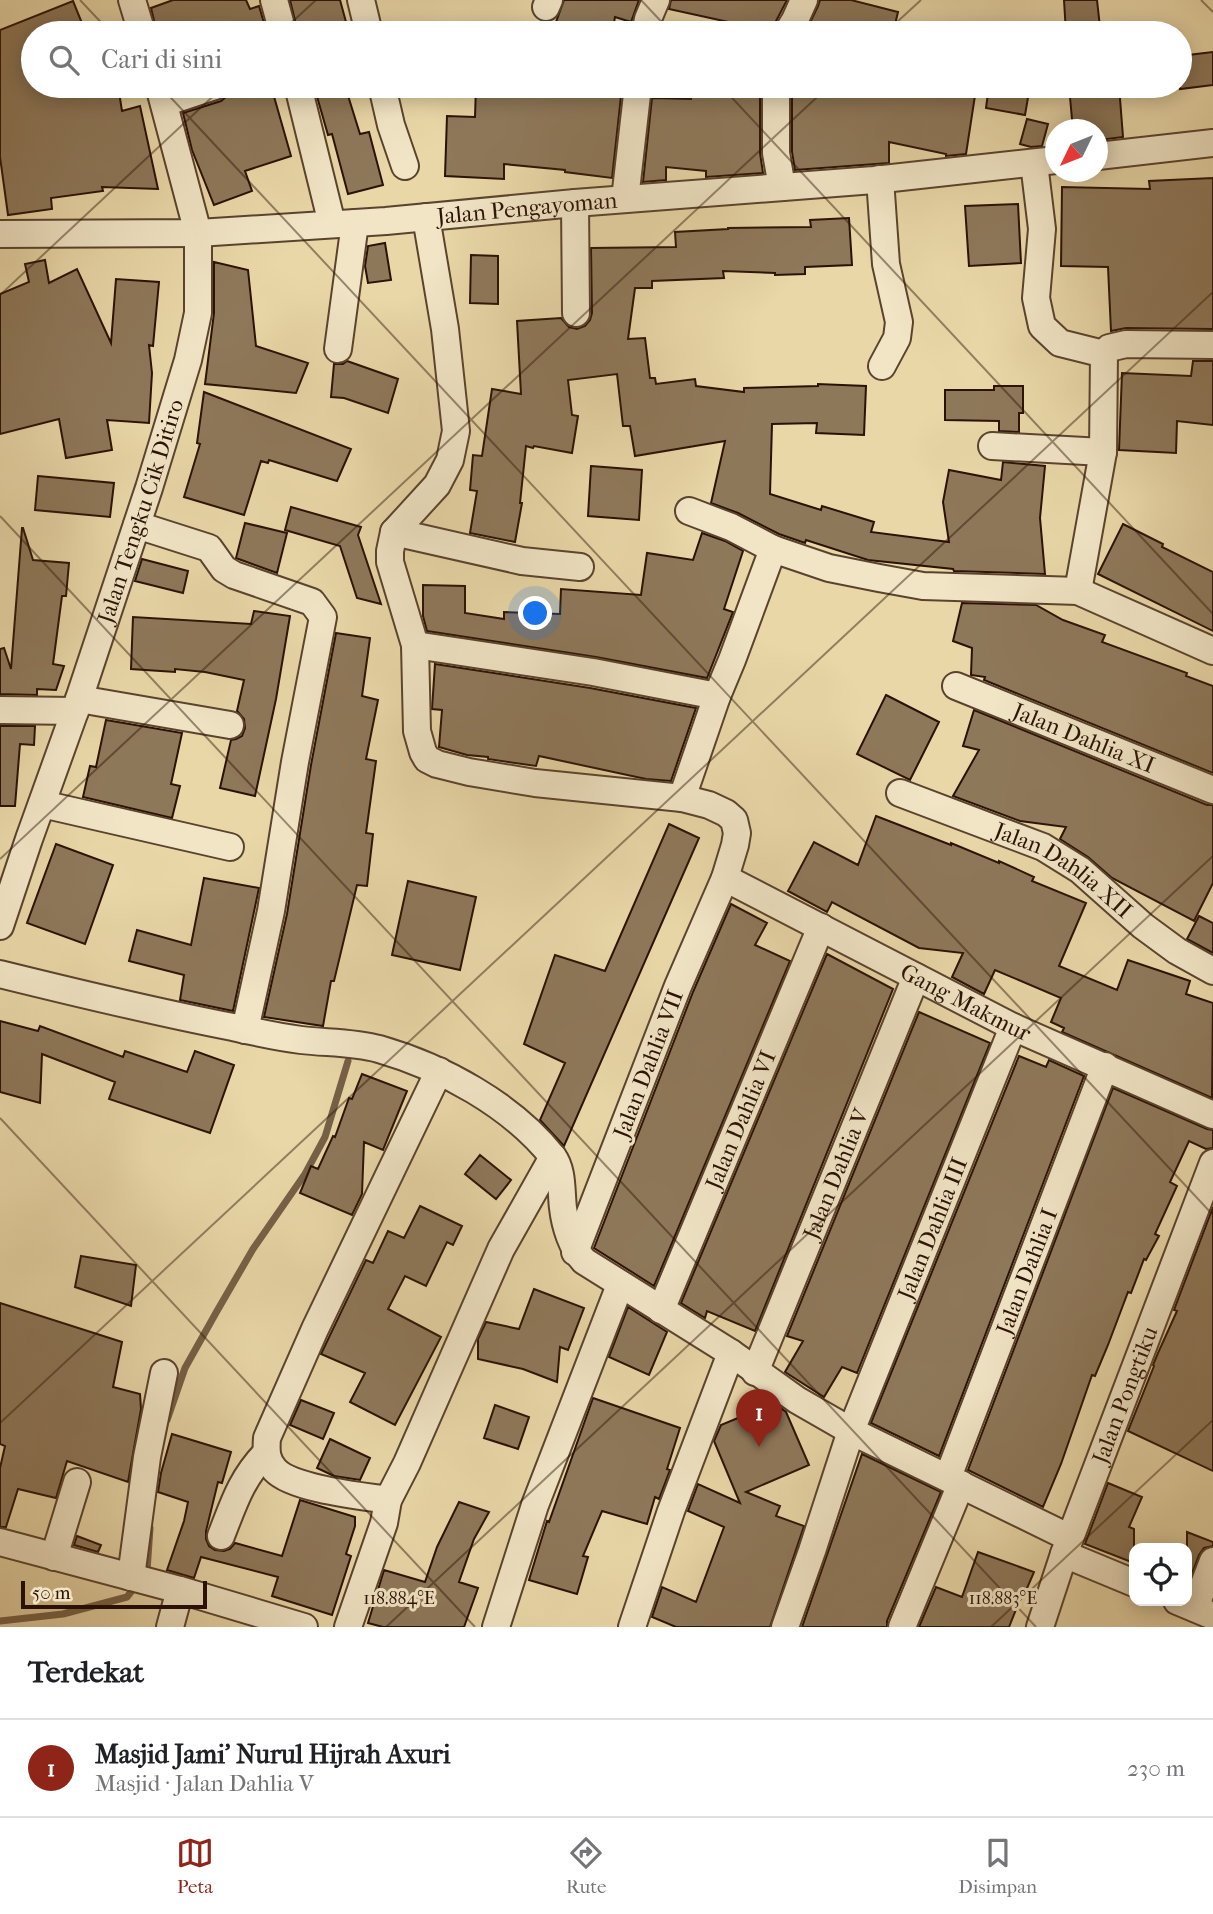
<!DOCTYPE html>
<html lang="id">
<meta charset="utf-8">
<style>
:root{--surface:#fff;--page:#f2f2f2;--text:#202124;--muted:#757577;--line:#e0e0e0;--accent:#8f2418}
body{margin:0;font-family:"IM FELL French Canon",serif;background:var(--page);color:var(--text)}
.controls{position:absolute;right:21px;bottom:21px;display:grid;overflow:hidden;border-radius:14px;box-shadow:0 4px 18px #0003}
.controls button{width:63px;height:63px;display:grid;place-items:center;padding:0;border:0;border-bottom:2px solid var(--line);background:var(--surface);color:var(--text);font:35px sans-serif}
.compass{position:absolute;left:1045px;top:119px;width:63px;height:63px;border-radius:50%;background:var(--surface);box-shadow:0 4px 18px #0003;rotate:227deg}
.scale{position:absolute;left:21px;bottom:18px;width:186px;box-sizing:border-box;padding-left:7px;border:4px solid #2b1205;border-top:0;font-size:19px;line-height:24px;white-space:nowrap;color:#2b1205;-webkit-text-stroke:5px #f1e5c6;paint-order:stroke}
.you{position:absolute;left:536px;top:614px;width:24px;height:24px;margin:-18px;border:5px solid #fff;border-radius:50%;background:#1a73e8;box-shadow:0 0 0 10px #1a73e833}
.badge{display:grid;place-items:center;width:46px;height:46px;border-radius:50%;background:var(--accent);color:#fff;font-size:23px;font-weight:700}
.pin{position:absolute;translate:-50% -58px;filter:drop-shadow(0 2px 4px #0008)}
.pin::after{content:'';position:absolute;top:37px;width:24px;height:21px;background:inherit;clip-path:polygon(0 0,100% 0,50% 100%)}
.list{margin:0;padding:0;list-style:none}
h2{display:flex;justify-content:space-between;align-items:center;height:91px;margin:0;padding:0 28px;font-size:30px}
h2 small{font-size:23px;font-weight:400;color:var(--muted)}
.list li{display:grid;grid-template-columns:46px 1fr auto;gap:21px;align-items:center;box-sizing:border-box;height:98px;padding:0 28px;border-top:2px solid var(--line)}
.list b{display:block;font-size:26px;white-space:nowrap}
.list p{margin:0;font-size:23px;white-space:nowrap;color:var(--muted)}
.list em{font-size:23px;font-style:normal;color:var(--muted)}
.icon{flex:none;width:38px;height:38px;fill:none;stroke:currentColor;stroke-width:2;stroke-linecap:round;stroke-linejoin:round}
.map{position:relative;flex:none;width:1213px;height:1627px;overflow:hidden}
.search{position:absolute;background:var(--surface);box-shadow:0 4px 18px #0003;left:21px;right:21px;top:21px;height:77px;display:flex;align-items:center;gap:18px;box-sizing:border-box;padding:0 24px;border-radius:38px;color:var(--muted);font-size:26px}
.sheet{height:189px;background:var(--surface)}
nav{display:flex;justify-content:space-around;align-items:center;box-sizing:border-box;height:98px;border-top:2px solid var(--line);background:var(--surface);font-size:19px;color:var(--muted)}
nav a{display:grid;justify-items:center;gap:4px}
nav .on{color:var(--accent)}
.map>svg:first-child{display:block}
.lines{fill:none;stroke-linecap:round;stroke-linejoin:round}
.stream{stroke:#766046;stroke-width:7}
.building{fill:#8e785a;stroke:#2b1205;stroke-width:2}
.minor-casing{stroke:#5a432e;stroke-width:30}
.minor{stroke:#f1e5c6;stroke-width:26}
.ticks{fill:none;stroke:#2b1205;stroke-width:2;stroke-opacity:0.45}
.labels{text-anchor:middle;stroke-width:6;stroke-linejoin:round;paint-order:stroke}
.street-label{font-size:23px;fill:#2b1205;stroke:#f1e5c6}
.ticks-label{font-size:18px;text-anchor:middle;fill:#2b1205;stroke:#f1e5c6;stroke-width:6;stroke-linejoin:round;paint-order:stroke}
</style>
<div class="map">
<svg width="1213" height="1627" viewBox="0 0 1213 1627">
<rect width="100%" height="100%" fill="#e9d7a8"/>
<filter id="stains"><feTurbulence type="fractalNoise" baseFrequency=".00286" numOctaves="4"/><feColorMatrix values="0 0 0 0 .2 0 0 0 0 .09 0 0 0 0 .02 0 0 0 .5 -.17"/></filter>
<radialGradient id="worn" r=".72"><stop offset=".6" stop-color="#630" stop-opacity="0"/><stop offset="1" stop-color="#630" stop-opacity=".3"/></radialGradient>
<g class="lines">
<path class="stream" d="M167,1420L185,1368L217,1311L253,1249L305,1174L325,1137L348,1061
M144,1575L147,1571L150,1528
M0,1621L63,1614L127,1597L137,1584"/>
</g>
<path class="building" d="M173,0H246L250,9L259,6L267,33H157L151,8Z
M290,0H340L349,33H298Z
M564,0H639L631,22L615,17L612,33H552Z
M671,0H787L774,25L771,33H730L733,23L669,9Z
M820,0H851L898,12L893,33H864L844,28L843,33H805L818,6Z
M1064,0H1097L1100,27L1085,28L1084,33H1066Z
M73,1L86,33H33V86H59L63,95L118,86L122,111L140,106L158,189L102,187L103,191L51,198L52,209L8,215L0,157V30Z
M1213,52V85L1180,89V56Z
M230,86H271L291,156L245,171L252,191L214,205L192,150L183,113L221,101L227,96Z
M314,86H345L360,134L369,132L383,185L348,194L332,134L328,135Z
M476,86H580L574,93L621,96L612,178L565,172V170L504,164V179L445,176L447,116L475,117Z
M692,86H760V153L763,173L706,177V171L666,167V180L643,182L652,98L691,99Z
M792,86H880L914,92L915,89L952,96L954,86L976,89L966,154L946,156V154L889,142V163L795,170L792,152Z
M989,86H1030L1025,115L986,108Z
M1069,86H1119L1123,137L1100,140L1099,130H1073Z
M1027,119L1048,124L1042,146L1031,147L1020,144Z
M1213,178V329L1126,328L1111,331L1108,267L1061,266L1062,187L1150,189L1149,181Z
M1018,204L1021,263L969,266L965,206Z
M849,218L852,265L805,267V274L775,275V273L723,271L724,278L652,281V288H635L628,339L645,338L650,378H655L656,384L695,379L696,386L744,392V388L818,386V384L866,386L864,435L816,433L817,423L772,424L770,494L821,510L822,506L874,522L871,532L949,542L943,502L949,470L1001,480L1003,462L1045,466L1040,518L1045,574L954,571L953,569L868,560L806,540L805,543L779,534L738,513L711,503L725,441L635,456L630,426H623L617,374L568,380L572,415L578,416L572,453L534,446L533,448L526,446L520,503H522L515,542L470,533L477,491L470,490L473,455L482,456L492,389L521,394L517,321L561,318L569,327L577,329L585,326L590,320L592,313L591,248L676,247L675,232L728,229V228L811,227L810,220Z
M385,243L391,280L368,283L365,266L368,246Z
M471,255L498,256V304L470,303Z
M45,260L49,283L77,269L111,343L116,279L159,282L153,346L149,345L152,373L149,423L107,420L112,450L66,458L59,419L0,434V294L29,282L25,264Z
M214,262L248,270L256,346L308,363L296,393L205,384L214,313Z
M347,361L398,379L388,413L344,398L331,397L334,364H343Z
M1193,361H1213V425L1177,421L1176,453L1119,450L1122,373L1191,376Z
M994,386H1023V413H1019V432L999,431V421L945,420V390H994Z
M204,392L351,449L337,481L269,460L268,463L261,461L244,515L184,497L200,444L197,443Z
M591,466L642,470L639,520L588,516Z
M38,476L114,483L110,517L35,510Z
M291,507L361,527L358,535L381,604L357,598L340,546L285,530Z
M245,523L287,533L277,573L236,558Z
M1123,524L1163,544L1162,547L1213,572V631L1098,574Z
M22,528H23L33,560L69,563L66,596H62L53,664L64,666L56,690L37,689V695L0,694V649L4,648L11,669Z
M702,533L725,541L743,551L724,609L733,612L707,678L596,657L427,631L423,616V585L465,586V613L504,619V612L560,614L561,589L641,595L647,553L693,560Z
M142,559L188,571L183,593L135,581Z
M962,603L1036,605L1063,620L1105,635L1102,642L1187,673L1186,676L1213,686V773L984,680L985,677L971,675L972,648L953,641Z
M254,611L290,616L276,699L255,796L220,788L231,740L236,739L242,736L245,728L244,719L237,711L244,680L205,672L175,669V672L131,669L133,617L251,624Z
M336,633L370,638L362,696L378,700L366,759L376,761L366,833L373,834L367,886L357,885L334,981H331L323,1026L264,1017L287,914L311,765Z
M435,664L590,688L696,708L671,781L646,779L539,756L536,766L488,759V757L467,755L439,747L442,710L432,709Z
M886,695L939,722L910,780L857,754Z
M974,710L1207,805H1213V883L1194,921L1112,878L1088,857L1060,839L1066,827L1020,821L953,796L979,750L963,746Z
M106,720L182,733L171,784L180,786L172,818L83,797L90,766L96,767Z
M0,726H35L34,745L20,744L15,806H0Z
M876,816L951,845V843L999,863V861L1034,877L1032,881L1086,903L1059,966L1117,990L1128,960L1190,981L1186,994L1213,1003L1212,1098L1062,1032L1064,1028L1051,1022L1061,998L995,970L984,994L952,977L963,953L919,948L832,902L827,912L788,891L814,842L858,865Z
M669,824L699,838L564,1146L540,1120L565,1063L524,1044L555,955L605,971Z
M56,844L113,865L85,944L27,923Z
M204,878L259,888L233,1011L180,1000L184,975L129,961L137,930L191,945Z
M408,881L476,897L460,970L392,955Z
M731,904L767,923L755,945L790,961L654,1286L594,1248L693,992Z
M1199,916L1213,923V953L1187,939Z
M827,954L893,989L755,1331L707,1311L705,1318L681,1303Z
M919,1012L990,1043L857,1373L842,1367L824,1397L785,1372L803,1341L787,1336Z
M0,1021L38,1031L40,1026L123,1057L125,1051L187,1072L195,1051L234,1065L210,1133L109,1099L115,1082L42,1054L40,1103L0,1092Z
M1019,1056L1046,1067L1049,1060L1084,1076L939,1456L871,1423Z
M362,1074L407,1091L383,1150L364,1142L362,1194L352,1215L300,1193L311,1166L318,1169L333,1136L335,1137L349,1098L352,1099Z
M1113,1088L1207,1129L1213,1130V1148L1206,1149L1189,1141L1170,1182L1177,1186L1155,1234L1159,1236L1146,1260L1144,1259L1131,1293L1128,1292L1108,1345L1095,1376L1092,1375L1061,1464L1043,1507L968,1470Z
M480,1155L511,1180L496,1199L465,1174Z
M420,1206L462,1226L453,1245L447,1242L426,1286L405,1276L388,1309L441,1337L395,1425L350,1402L365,1373L321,1354L366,1260L373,1263L388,1231L404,1238Z
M1213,1207V1471L1128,1431L1154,1366L1153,1365L1158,1353L1177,1311L1174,1310Z
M81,1256L136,1265L131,1306L75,1287Z
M534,1289L584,1308L568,1350L560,1347L557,1382L523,1369L478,1359V1339L486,1322L519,1329Z
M0,1303L122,1342L113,1387L140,1394L141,1409L128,1482L67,1461L56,1498L18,1489L6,1527H0V1468L5,1446L0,1444Z
M628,1307L667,1332L649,1375L609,1357Z
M593,1398L680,1428L667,1469L670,1470L659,1499L655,1497L647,1524L602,1511L583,1556L588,1557L577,1594L529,1580L547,1521L549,1522Z
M301,1400L334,1413L323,1439L290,1425Z
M774,1403L786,1412L809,1465L746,1492L780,1506L776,1516L804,1526L770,1627H676L652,1617L662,1587L696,1602L724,1527L688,1511L698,1484L740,1503L714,1441L721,1425Z
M495,1405L529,1417L518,1449L484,1438Z
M172,1434L231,1452L222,1483L218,1482L206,1531V1539L209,1546L215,1550L224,1551L230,1549L235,1543L282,1556L300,1500L355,1517V1526L346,1554L351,1556L332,1615L272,1596L278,1577L201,1557L194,1578L167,1570L184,1521L188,1502L158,1492L161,1473Z
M330,1439L370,1458L360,1480L334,1476L317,1468Z
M862,1454L941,1492L887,1621V1627H802Z
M1108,1483L1142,1497L1129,1527L1134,1529V1563L1085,1544Z
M459,1502L489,1512L474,1539L459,1582L478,1588L464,1627H383L368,1623L384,1570L425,1582L437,1547Z
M1187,1532L1213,1542V1546L1204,1548L1199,1555L1187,1586Z
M77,1536L101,1545L98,1552L74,1545Z
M978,1552L1034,1572L1025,1593L1023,1592L1009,1627H919L936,1587L962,1597Z"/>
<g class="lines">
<g class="minor-casing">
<g id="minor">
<path d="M132,0L142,33"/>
<path d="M274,0L283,33"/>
<path d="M361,0L369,33"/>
<path d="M546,7L549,0"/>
<path d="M645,33L648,19L656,0"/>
<path d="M787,33L795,20L804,0"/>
<path d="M298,86L332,224"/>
<path d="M382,86L391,125L405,166"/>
<path d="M776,86V153L782,187"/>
<path d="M164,103L215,86"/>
<path d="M1098,156L1213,143"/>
<path d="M1034,163L1042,229L1036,298L1042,326L1060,343L1104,354"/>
<path d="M880,179L886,264L899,322L897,338L882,366"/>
<path d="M625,199L638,86"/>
<path d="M575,203L576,313"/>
<path d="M426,217L445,329L456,431L450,460L437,485L394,532L522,561L580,567"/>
<path id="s1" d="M0,234L198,233L386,221L575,203L874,180L1056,160"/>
<path d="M338,349L355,223"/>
<path d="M992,446L1103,452"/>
<path d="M689,511L731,527L773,549L829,568L879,578L923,586L1078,591L1213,651"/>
<path d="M137,525L209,548L224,569L234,575L312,602L323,617L295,762L271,911L245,1030"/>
<path d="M394,532L390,551V562L415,645L417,731L423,752L427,759L437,764L469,772L535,783L682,798L709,805L726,813L734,820L737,833L735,845L725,878L678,986L575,1252"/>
<path d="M1078,591L1103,452L1104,354L1109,348L1126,344L1213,345"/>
<path d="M415,645L593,672L717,696"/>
<path id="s2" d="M956,686L1213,790"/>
<path d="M79,699L230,725"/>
<path d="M0,710L75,711"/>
<path id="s3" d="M900,793L1043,847L1080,870L1143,926L1177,951L1213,971"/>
<path d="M682,798L717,696L732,660L773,549"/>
<path d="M42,804L230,847"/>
<path id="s4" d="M725,878L1013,1027L1213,1115"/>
<path id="s5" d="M0,926L29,839L75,711L149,488L188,360L198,313V233L159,86"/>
<path d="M0,974C77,993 155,1012 233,1027C255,1032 278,1037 301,1040C327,1043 354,1042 379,1049C442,1067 512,1105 553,1157C563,1170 561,1192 563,1208C565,1226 572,1248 584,1261L731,1353L797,1400L851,1431L1070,1538"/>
<path id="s6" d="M661,1310L821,927"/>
<path id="s7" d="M755,1372L916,977"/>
<path id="s8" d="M948,1477L1105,1066"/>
<path d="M388,1500C362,1496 293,1489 275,1470C266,1460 266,1451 267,1438L315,1329L439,1071"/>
<path d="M221,1536C234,1503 241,1479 266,1453"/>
<path d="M0,1542L180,1590L304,1627"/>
<path d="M1064,1554L1134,1583"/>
<path d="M54,1557L77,1482"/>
<path d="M131,1577L147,1457L164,1373"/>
<path d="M1177,1601L1213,1616"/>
<path d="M1195,1608L1213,1561"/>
<path d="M170,1627L180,1590"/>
<path d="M348,1627L384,1523L388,1500L407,1463L501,1249L553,1157"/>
<path d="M496,1627L535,1505L620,1285"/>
<path d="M632,1627L671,1511L731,1353"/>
<path id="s9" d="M785,1627L812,1551L851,1431L1013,1027"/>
<path d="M902,1627L961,1484"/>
<path id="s10" d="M1040,1627L1064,1554L1213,1163"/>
</g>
</g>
<use href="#minor" class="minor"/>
</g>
<path class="ticks" d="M80,0L111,33M641,0L672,33M1201,0L1213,12M280,33L316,0M885,33L921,0M160,86L1213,1215M721,86L1213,614M0,295L224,86M0,516L1036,1627M0,859L829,86M0,1118L475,1627M0,1423L1213,292M386,1627L1213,856M991,1627L1213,1420"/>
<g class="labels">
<g class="street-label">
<text dy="8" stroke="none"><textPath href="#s1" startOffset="528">Jalan Pengayoman</textPath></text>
<text dy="8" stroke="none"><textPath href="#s5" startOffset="438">Jalan Tengku Cik Ditiro</textPath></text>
<text dy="8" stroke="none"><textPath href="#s2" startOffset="138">Jalan Dahlia XI</textPath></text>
<text dy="8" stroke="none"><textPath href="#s3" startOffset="182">Jalan Dahlia XII</textPath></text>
<text dy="8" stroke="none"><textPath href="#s4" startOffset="271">Gang Makmur</textPath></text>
<text transform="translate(648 1064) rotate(-69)" y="8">Jalan Dahlia VII</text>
<text dy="8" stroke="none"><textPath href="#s6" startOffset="206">Jalan Dahlia VI</textPath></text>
<text dy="8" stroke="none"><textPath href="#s7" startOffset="214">Jalan Dahlia V</textPath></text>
<text dy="8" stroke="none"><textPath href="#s9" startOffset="425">Jalan Dahlia III</textPath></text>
<text dy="8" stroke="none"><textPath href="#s8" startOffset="220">Jalan Dahlia I</textPath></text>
<text dy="8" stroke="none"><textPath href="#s10" startOffset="247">Jalan Pongtiku</textPath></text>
</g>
</g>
<g class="ticks-label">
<text x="399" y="1604">118.884°E</text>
<text x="1003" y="1604">118.883°E</text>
</g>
<rect width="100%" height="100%" filter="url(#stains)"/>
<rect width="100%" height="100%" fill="url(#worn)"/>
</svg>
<div class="controls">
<button><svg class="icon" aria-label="locate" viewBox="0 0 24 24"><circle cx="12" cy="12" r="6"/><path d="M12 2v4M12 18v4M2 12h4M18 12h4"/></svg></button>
</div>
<svg class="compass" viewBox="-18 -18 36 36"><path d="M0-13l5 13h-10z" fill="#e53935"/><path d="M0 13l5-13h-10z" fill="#757577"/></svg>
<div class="scale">50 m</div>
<div class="you"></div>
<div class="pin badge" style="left:759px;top:1447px">1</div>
<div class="search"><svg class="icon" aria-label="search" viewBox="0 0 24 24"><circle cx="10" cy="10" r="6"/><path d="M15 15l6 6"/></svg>Cari di sini</div>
</div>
<section class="sheet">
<h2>Terdekat<small></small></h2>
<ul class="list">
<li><span class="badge">1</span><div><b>Masjid Jami' Nurul Hijrah Axuri</b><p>Masjid · Jalan Dahlia V</p></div><em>230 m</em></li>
</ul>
</section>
<nav>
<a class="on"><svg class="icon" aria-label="map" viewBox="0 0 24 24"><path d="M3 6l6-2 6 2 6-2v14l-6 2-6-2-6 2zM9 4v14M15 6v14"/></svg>Peta</a>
<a><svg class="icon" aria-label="directions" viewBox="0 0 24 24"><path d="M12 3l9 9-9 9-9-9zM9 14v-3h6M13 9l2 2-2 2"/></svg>Rute</a>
<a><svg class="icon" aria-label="saved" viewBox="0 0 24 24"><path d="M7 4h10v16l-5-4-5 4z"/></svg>Disimpan</a>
</nav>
